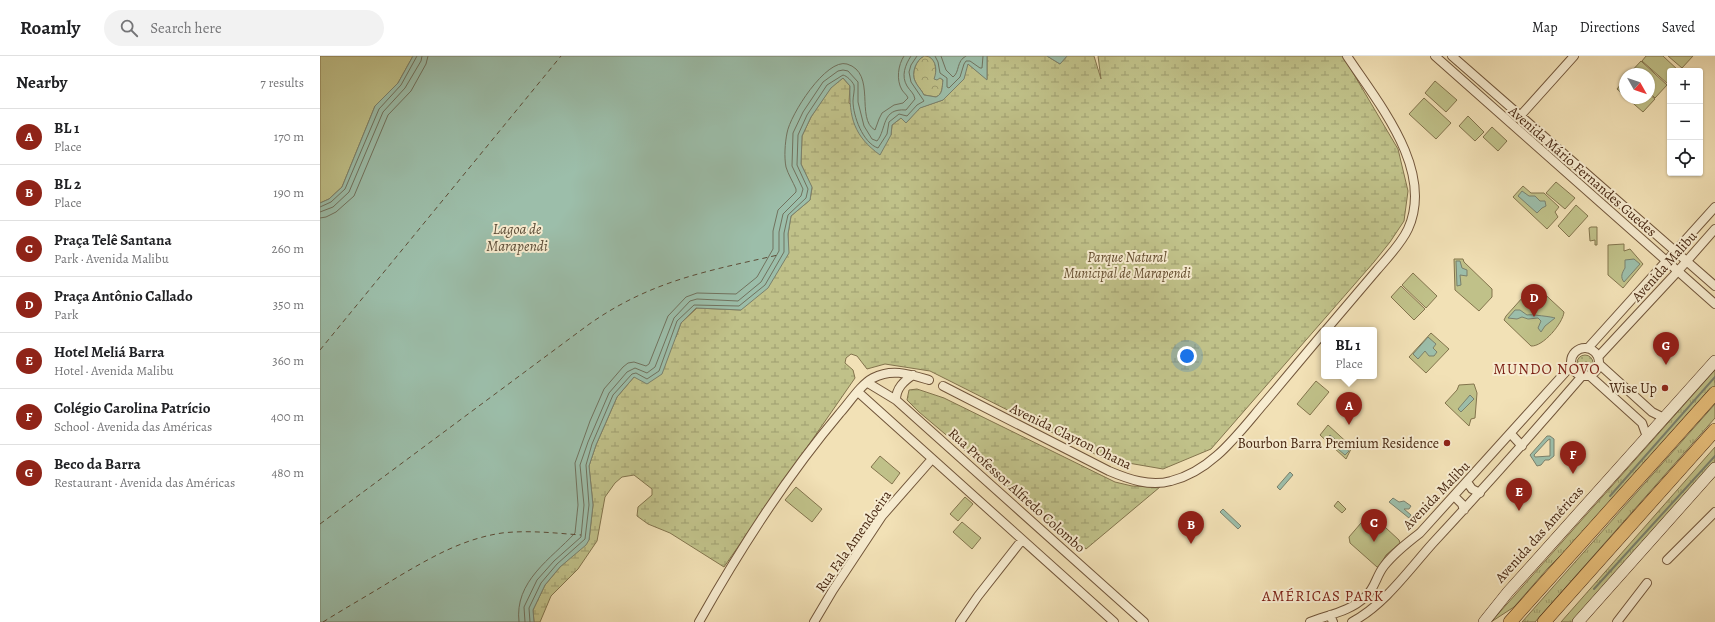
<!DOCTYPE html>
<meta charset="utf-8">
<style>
:root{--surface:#fff;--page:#f2f2f2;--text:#202124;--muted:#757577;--line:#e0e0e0;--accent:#8f2418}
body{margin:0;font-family:Alegreya,serif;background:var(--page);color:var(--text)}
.controls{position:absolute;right:12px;top:12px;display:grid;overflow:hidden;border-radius:4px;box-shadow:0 1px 3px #0004}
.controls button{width:36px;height:36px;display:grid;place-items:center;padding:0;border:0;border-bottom:1px solid var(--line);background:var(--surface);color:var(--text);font:20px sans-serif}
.compass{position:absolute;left:1299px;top:12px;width:36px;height:36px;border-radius:50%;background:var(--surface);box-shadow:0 1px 3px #0004;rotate:130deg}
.you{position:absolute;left:867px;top:300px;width:14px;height:14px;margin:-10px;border:3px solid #fff;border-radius:50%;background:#1a73e8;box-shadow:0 0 0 6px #1a73e833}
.badge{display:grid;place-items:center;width:26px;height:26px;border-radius:50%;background:var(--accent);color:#fff;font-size:13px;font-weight:700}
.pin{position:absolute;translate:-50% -33px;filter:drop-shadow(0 1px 2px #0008)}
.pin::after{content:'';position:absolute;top:21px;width:14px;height:12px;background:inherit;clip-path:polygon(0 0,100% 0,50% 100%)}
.popup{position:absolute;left:1001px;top:271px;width:56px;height:52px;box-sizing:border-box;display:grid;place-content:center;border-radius:4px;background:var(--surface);filter:drop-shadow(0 1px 3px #0005);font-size:13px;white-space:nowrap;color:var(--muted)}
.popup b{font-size:15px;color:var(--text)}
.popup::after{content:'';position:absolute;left:50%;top:100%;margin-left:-8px;border:8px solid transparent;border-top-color:var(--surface)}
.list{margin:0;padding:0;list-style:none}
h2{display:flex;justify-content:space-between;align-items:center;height:52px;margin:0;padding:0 16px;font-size:17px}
h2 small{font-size:13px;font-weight:400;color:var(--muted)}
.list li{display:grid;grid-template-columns:26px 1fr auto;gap:12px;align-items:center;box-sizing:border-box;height:56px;padding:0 16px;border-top:1px solid var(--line)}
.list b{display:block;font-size:15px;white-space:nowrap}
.list p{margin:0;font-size:13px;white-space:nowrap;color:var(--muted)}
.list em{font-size:13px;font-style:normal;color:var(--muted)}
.icon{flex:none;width:22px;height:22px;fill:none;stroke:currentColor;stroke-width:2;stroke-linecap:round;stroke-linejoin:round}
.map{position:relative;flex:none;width:1395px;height:566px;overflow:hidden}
header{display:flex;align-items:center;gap:24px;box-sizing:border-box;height:56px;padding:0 20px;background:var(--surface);border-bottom:1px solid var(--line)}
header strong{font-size:19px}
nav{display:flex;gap:22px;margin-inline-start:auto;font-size:14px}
.search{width:280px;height:36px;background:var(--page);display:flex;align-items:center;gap:10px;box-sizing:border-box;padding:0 14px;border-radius:22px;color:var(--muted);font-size:15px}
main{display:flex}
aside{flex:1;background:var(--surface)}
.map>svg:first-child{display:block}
.grass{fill:url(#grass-tufts);stroke:#83744d}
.forest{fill:url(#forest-crowns);stroke:#83744d}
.wetland{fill:url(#wetland-marsh);stroke:#83744d}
.park{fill:#c0c189;stroke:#83744d}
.garden{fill:url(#garden-dots);stroke:#83744d}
.water{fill:#9cbeaa;stroke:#7a816d;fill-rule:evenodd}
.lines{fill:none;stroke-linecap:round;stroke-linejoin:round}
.shore{stroke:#71725e;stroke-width:1}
.stream{stroke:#7a816d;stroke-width:2}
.ferry{stroke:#5c4c37;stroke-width:1;stroke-dasharray:5 4;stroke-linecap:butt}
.minor-casing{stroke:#71553a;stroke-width:10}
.secondary-casing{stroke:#462611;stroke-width:12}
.trunk-casing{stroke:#462611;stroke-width:14}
.minor{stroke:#f7ecd0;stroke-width:8}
.secondary{stroke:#f7ecd0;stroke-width:11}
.trunk{stroke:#e9c07b;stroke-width:13}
.poi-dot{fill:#8f2418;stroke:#f7ecd0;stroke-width:1.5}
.labels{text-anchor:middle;stroke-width:4;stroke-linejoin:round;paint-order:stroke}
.street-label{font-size:14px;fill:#462611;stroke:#f7ecd0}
.park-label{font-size:14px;font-style:italic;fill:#644d2f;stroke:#f7ecd0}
.poi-label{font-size:14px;fill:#462611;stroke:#f7ecd0;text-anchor:end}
.water-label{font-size:15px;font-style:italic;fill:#5c4c37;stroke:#f7ecd0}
.neighbourhood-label{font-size:15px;letter-spacing:1px;fill:#7a1f14;stroke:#f7ecd0}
</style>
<header>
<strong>Roamly</strong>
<div class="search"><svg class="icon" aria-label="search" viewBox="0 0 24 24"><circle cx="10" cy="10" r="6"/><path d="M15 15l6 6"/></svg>Search here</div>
<nav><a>Map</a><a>Directions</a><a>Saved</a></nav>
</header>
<main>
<aside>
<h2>Nearby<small>7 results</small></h2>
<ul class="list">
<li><span class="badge">A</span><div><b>BL 1</b><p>Place</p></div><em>170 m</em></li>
<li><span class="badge">B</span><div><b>BL 2</b><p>Place</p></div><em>190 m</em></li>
<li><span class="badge">C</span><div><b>Praça Telê Santana</b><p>Park · Avenida Malibu</p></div><em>260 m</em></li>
<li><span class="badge">D</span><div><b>Praça Antônio Callado</b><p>Park</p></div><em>350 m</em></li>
<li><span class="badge">E</span><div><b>Hotel Meliá Barra</b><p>Hotel · Avenida Malibu</p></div><em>360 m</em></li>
<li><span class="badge">F</span><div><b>Colégio Carolina Patrício</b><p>School · Avenida das Américas</p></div><em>400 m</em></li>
<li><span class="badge">G</span><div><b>Beco da Barra</b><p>Restaurant · Avenida das Américas</p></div><em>480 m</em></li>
</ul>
</aside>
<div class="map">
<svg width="1395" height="566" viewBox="0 0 1395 566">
<defs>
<pattern id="grass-tufts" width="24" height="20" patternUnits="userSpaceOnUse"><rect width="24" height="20" fill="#c0c189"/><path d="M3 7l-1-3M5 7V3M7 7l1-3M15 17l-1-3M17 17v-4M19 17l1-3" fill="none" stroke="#9e9d6f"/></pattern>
<pattern id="forest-crowns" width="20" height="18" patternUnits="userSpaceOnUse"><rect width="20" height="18" fill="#c0c189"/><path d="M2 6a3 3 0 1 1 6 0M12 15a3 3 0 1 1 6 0" fill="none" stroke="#9e9d6f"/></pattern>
<pattern id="wetland-marsh" width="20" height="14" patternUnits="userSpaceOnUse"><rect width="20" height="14" fill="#c0c189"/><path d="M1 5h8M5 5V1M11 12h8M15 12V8" fill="none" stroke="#9e9d6f"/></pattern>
<pattern id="garden-dots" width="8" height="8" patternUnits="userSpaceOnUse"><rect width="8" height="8" fill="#c0c189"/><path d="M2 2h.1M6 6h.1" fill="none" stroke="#9e9d6f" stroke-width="1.8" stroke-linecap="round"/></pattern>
</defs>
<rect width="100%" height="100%" fill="#f2e1b6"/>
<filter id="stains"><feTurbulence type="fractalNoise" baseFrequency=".005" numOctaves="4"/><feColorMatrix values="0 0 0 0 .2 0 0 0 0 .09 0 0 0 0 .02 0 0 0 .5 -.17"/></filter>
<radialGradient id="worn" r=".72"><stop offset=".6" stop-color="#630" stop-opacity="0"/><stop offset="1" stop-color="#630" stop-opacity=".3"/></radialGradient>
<path class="grass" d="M1395,314V330L1263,477L1228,512L1194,551L1171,566Z
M1395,348V362L1215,566H1202Z
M1395,391V407L1254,566H1241Z"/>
<path class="forest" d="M604,0L611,1L615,7L616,18L623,24C622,31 623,38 616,41L604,39C601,33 597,30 595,25C591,17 596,4 604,0Z"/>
<path class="wetland" d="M667,0H727L740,8L747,0H774L781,23L778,0H1023L1078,93L1088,135L1084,165L1070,186L1054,206L891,393L843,413L785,403L610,315L565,308L547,313L537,300L531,298L526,302L525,307L533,314L535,322L404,511L350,477L328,468L317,460L318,451L332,439V433L314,419L302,421L295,427L285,441L277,485L258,513L231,540L220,566H214L213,554L225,529L240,511L269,484L273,449L269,410L276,389L297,341L314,321L356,281L361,267L377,252L421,254L468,194V178L471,160L490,144L492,132L481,108L482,80L491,61L511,31L523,22L530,30L529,47L571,79L572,69L581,62L586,67L599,52L623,44L648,8L667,23Z
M597,333L624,342L795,426L812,430L840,431L766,493L721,459L599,356L587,344L589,334Z"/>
<path class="park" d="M0,0H93L78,27L55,50L22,131L9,143L0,147Z
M1326,0H1343L1359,15H1350V26L1348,28L1322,5Z
M1348,0H1373L1362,12Z
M1321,5L1347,29L1335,42L1329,36V18H1309Z
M1305,23V40L1297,33Z
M1115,25L1137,44L1126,56L1105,37Z
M1329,38L1335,43L1323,56L1307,42H1329Z
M1104,42L1131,67L1116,83L1089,58Z
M1148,60L1164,76L1155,85L1139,70Z
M1172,71L1187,85L1178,95L1163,81Z
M1236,126L1255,142L1245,153L1226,137Z
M1203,130L1211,137H1224L1239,151L1235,156L1238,161L1227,173L1193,141Z
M1256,149L1268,160L1249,181L1238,170Z
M1271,171H1277V189H1275V184L1270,185L1269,172Z
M1304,188V195L1310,193L1323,208L1303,232L1288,219V189Z
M1134,203H1143L1144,206L1172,233V241L1159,255L1135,234Z
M1093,217L1117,240L1106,252L1082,229Z
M1081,230L1105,253L1094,264L1071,241Z
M1212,231H1217L1244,256C1243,267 1223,291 1211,290L1184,264L1186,260Z
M1111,277L1129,293L1106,317L1089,301Z
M996,325L1009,336L990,359L977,348Z
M1154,328L1157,337L1155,362L1151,363L1149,370L1125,347L1137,334L1139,329Z
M1008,369L1032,391L1026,403L1000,379Z
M560,400L580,417L572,428L551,411Z
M476,431L502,453L492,466L465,444Z
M645,441L653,448L638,465L630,458Z
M1018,445L1026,453L1022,457L1014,450Z
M1047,460H1053L1079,484L1080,487L1066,499L1059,511H1057L1030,487L1029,481Z
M642,466L661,482L652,493L633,476Z"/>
<path class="garden" d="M1257 307a8 8 0 1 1 16 0a8 8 0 1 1-16 0Z"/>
<path class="water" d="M93,0H604C596,4 591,17 595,25C597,30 601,33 604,39L616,41C623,38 622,31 623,24L620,22L617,24L614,23C617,15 617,5 608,0H667V24L648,8L644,23L623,44L600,52L586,67L581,62L572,69L571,79L560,99C534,80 529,62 530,30L523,22L511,32L491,61L482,80L481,108L492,131L490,144L471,160L468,178L469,197L448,232L421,254L376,252L361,267L342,318L327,328L314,321L297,341L276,389L269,410L273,449L269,484L266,489L240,511L225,529L213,554L214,566H0V147L9,143L22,131L55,50L78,27Z
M727,0H747L740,8Z
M1202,135L1209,140H1215L1220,145H1225L1226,150L1222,152L1217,157L1198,140Z
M1314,203L1320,208L1304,226C1300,221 1302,217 1305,212V204Z
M1136,205H1140L1142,212L1147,214V220L1140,219L1141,229L1137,230Z
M1195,254H1200L1207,259C1210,258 1233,261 1235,262L1225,270L1221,276L1218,272L1221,265L1218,262L1208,263L1202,261L1197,263L1188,262Z
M1108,281L1116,288L1113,292L1117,296L1114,300H1109L1105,295L1098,303L1093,298Z
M1150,339L1154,343L1141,356L1138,353Z
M1010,379L1029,395L1025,399L1006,383Z
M1227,380H1230L1234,383V400L1229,404H1225L1221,409L1217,410L1210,399ZM1230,383V400L1215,401L1214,399L1228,384Z
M970,416L973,419L960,434L957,431Z
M1073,442L1079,446L1084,445L1091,450L1089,453H1084L1091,459L1089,462L1069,446Z
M903,453L921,470L918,473L900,456Z"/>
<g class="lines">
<path class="shore" d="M615,0L618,6L620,17L627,22V31L629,32L640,21L644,8L646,5H650L660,12H662L663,0
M621,0L626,14L633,21C640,16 636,5 646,0
M0,151L11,146L25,133L59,53L81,29L97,0
M0,156L13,151L29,136L63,56L85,32L101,5L102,0
M0,162L6,161L16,156L34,140L68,59L91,35L106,8L108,0
M199,566C194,525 231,503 255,477L258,449L255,407L270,365L284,333L303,311L308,307L314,306L326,310L329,308L348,260L366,241L377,237L416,238L437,221L453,193V175L458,154L476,136V133C473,126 468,118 466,111C464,101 465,87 467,77C470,59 506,2 527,8C557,17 535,63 555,74L559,63L562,57L574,49L583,47L588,42C587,39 584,37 582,34C576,24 578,9 584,0
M205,566L204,551L217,524L234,505L261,481L264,449L260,409L268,386L289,337L307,316L315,312L327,317L335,311L354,262L370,245L377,243L418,245L441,226L459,195V176L463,158L481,140L483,133L472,110L473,77L483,56L503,26L518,15L523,14L528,15L538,26V46L544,70L552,83L557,85C567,73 561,52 586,54L595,43C594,37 590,35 587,30C581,20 585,9 591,0
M210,566L209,552L221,527L237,508L265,483L269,449L266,409L272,388L293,339L312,318L316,317L327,323L339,315L357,265L374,249L419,250L445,229L464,196V177L468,159L486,142L488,133L477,109L478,79L487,59L507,29L523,19C527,20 532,25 534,29C535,34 533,40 533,45C533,60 543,87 558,92L567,78L569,66L579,58L587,60L597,49L604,45L591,26L589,16L591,9L597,0"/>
<path class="stream" d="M1290,440L1395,321
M1274,533L1395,400"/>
<path class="ferry" d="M0,294L241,0
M0,468L268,269C330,225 387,215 458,199
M3,566C27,551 52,537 76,522C110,502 142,483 182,477C209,474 234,477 261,479"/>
<g class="minor-casing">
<path id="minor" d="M1115,0L1395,248
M1132,0L1395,230
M1201,59L1254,0
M1006,274C1023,254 1040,234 1057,214C1068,201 1081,188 1088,173C1115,114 1058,47 1027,0
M1251 306a14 14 0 1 1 28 0a14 14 0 1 1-28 0Z
M1268,292L1395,151
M1278,301L1358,215L1395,173
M1279,308L1332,356L1344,362
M1270,320L1322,367L1327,381
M548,327L576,344L824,566
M623,330L789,415C808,423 830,431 851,425C893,415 920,375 947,344C966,321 985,299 1004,276
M538,336L794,566
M576,344C576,332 584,325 593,319
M1191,378L1202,390
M1147,426L1152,433L1160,437
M1134,440L1142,448L1144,454
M1347,504L1395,456
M1010,559L1013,566
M379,566C420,493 466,421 520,357C530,346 540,329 553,322C572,312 589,318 609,324
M494,566L513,534L562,460L612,403
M640,566L658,540L702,484
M990,566C1008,559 1031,555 1045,541C1055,533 1056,520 1064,510C1074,497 1087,487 1100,477L1251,310
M1032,566C1064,549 1088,515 1112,488C1163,433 1213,377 1262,320
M1297,566L1327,527"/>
</g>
<g class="secondary-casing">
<path id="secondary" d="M1164,566L1188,536L1395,305
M1258,566L1395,412"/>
</g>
<g class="trunk-casing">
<path id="trunk" d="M1190,566L1395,337
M1224,566L1395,374"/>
</g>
<use href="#minor" class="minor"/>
<use href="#secondary" class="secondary"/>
<use href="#trunk" class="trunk"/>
</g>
<g class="poi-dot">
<circle cx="1345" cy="332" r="4"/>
<circle cx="1127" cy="387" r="4"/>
</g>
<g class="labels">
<g class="street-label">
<text transform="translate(1263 115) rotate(41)" y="5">Avenida Mário Fernandes Guedes</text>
<text transform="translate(1344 210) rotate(-48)" y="5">Avenida Malibu</text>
<text transform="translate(751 380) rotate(26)" y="5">Avenida Clayton Ohana</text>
<text transform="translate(697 434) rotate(42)" y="5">Rua Professor Alfredo Colombo</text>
<text transform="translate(1116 439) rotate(-46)" y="5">Avenida Malibu</text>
<text transform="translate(1219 478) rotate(-48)" y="5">Avenida das Américas</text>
<text transform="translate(533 485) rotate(-55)" y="5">Rua Fala Amendoeira</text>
</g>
<g class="park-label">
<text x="807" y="206">Parque Natural<tspan x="807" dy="16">Municipal de Marapendi</tspan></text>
</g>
<g class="poi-label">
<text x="1337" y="337">Wise Up</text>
<text x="1119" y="392">Bourbon Barra Premium Residence</text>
</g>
<g class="water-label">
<text x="197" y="178">Lagoa de<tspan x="197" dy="17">Marapendi</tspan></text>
</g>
<g class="neighbourhood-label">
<text x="1227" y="318">MUNDO NOVO</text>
<text x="1003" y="545">AMÉRICAS PARK</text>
</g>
</g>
<rect width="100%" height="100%" filter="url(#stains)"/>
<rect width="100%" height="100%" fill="url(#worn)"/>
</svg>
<div class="controls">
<button>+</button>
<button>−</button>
<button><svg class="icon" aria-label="locate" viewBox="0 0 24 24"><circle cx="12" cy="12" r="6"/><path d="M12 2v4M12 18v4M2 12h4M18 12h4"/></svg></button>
</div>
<svg class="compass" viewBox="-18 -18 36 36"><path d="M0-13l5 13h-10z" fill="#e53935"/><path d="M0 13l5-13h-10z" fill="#757577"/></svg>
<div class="you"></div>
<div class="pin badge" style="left:1029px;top:369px">A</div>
<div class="popup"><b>BL 1</b>Place</div>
<div class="pin badge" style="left:871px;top:488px">B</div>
<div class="pin badge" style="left:1054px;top:486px">C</div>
<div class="pin badge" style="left:1214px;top:261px">D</div>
<div class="pin badge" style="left:1199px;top:455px">E</div>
<div class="pin badge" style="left:1253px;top:418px">F</div>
<div class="pin badge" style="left:1346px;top:309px">G</div>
</div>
</main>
